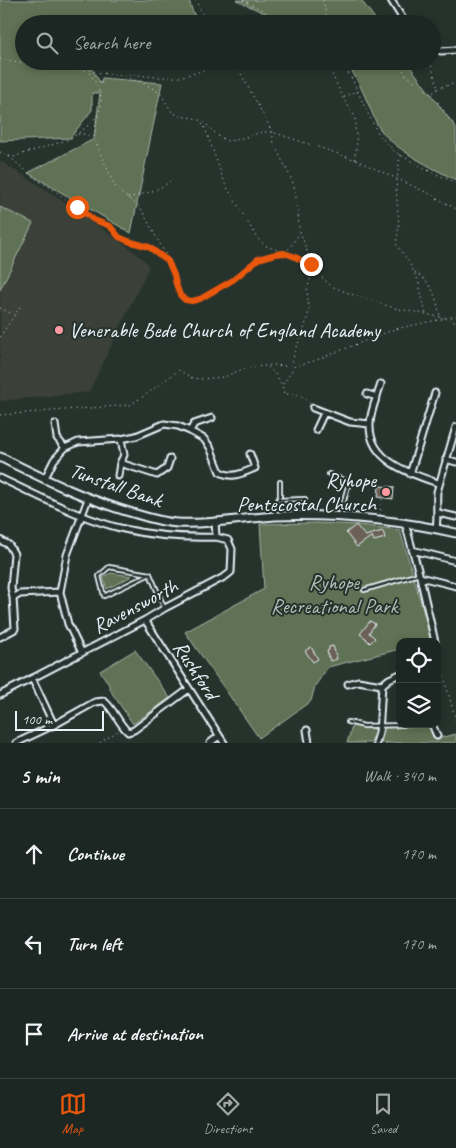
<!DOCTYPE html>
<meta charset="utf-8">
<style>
:root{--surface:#1c2622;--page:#29322f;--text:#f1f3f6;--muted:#a0a5a5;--line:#3a4340;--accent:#ea580c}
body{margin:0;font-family:Caveat,sans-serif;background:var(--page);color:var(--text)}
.controls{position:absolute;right:15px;bottom:15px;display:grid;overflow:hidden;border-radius:10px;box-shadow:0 2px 8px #0003}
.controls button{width:45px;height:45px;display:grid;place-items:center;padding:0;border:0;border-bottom:1px solid var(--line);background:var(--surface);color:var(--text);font:25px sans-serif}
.scale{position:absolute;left:15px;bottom:12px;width:89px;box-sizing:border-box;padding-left:5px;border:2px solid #e8f1f8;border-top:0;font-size:14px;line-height:18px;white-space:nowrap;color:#e8f1f8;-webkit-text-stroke:4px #26332d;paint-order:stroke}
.stop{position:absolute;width:15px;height:15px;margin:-11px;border:4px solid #ea580c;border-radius:50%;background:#fff}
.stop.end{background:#ea580c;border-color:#fff;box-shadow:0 1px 5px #0008}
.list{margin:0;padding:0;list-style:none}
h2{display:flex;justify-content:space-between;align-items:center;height:65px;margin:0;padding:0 20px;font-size:21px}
h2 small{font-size:16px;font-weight:400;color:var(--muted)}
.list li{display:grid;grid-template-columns:32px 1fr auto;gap:15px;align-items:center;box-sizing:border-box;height:90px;padding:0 20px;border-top:1px solid var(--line)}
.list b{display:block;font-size:19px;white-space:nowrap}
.list em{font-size:16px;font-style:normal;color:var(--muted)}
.icon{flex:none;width:28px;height:28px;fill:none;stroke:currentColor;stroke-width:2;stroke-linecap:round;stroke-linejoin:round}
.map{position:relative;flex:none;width:456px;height:743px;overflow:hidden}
.search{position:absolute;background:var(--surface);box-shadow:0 2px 8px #0003;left:15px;right:15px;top:15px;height:55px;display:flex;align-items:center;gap:12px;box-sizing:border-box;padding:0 18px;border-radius:28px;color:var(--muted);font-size:19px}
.sheet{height:335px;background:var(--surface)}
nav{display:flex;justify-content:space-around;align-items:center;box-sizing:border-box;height:70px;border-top:1px solid var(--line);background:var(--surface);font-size:14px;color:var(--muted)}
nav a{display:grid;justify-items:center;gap:2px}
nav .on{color:var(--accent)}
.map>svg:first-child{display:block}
.built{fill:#3b4139}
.green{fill:#607255;stroke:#a4b2a6}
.building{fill:#6b6154;stroke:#e8f1f8}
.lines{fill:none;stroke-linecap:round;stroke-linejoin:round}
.lane-casing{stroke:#e8f1f8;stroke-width:6}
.street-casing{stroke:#e8f1f8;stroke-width:9}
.secondary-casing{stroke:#e8f1f8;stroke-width:11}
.path{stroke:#e8f1f8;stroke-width:1;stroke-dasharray:1 4;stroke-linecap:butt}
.lane{stroke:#26332d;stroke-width:2.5}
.street{stroke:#26332d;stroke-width:5}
.secondary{stroke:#26332d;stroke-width:7}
.route{stroke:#ea580c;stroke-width:6}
.poi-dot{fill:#ff9aa2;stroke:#26332d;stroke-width:2}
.labels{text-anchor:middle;stroke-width:4;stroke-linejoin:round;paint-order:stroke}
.poi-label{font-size:21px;fill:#e8f1f8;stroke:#26332d;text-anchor:start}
.street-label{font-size:21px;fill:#e8f1f8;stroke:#26332d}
.park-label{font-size:21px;fill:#b2beb7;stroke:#26332d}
</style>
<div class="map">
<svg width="456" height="743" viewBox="0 0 456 743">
<rect width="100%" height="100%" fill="#26332d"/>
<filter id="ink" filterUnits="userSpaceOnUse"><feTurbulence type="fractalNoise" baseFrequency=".02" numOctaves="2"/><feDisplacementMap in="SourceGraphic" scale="10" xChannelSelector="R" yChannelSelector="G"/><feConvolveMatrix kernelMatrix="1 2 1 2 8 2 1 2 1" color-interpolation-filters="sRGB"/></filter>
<g filter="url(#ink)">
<path class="built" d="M0,161L48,191L128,247L145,261L149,267L89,392L0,401Z"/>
<path class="green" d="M0,0H189L192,10L199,24H24V61H87L101,84L102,78L162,83L131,233L28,173L94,139L100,93H92V110L70,138L0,141Z
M236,0H361L379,24H288Z
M344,61H406L456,128V180C434,169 393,149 380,129C377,125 375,120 373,115C365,97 358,77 344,61Z
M0,207L33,223L0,290Z
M316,523L359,525L400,530L432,641L400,642V649L328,667L315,686L311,701L259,738L185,632L264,589L260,524Z
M111,573L132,576L107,589L103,577Z
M135,650L170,698L133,724L112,693L108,683L100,671Z
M352,726L375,727L371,743H347Z
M385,727H429L435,739L456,734V743H381Z"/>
<path class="building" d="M379,486L394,487L393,499L378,497Z
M356,525L365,536L383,531L385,538L374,541L372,536L357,547L346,533Z
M370,621L375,624L369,633L375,638L370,643L366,639H367L360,634Z
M333,646L337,659L330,661L327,651L329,650V647Z
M311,647L318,659L313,662L305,651Z"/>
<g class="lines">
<g class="lane-casing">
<path id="lane" d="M329,474L349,482L340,516
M278,500L305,499
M275,515L276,504L280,496V482
M150,574L104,596L99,576L109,567L150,574L164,607
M364,590L419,574
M348,722L364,726L403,725"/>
</g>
<g class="street-casing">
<path id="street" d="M391,0L406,24
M432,48L441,51L456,50
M381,384C377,397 370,411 370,425C369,461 411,474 438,483
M367,394L377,397
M313,408L350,422L370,424
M55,424L57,438L65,448
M316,430L324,413
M190,431L194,424L212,418
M121,439L124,455L120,463L157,475L167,468L170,459
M446,459L456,462
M410,474L435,393
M118,476L120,463
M0,478C41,497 81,519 124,529C154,536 185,538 216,537
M45,478L54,460L65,448L78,442L121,439L136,436L164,424L178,426L190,431L204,439L210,447L220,472C233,479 242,473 255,468L250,454
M438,513L456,517
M405,523L420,577L435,642
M436,529C438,516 436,504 437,492L456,427
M0,540L9,545L14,554L11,588L13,598
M412,550L456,561
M420,577L456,586
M145,620L224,743
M0,637L15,629L13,598L20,594L60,592
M82,653L68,624L60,592L67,555L88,499
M32,678L54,725
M348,684L358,681L382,685
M0,695L145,620L165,608L226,576L231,572L232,549L228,540L216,537L215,521
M432,724L437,736
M307,730L309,743
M16,743L54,725L95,702L104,701C114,709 118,723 128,732L134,730L189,689
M210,743L219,736
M376,743L379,733L382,685L389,679L400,674"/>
</g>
<g class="secondary-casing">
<path id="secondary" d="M0,457C44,479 89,501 136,514C149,518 163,522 177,523C210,525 243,518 275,516C336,514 397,520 456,533"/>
</g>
<path class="path" d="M195,0L200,9L207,24
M243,0L288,24
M323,0L328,24
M0,59L35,65L63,67L115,75H138L156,77H179L195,73L230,61
M234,61L265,118L272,132L274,144L292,180L295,190L298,211L299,228L311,263V277L307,290L309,310L307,320L301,338L296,347L291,366
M326,61L343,98L354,115L356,124L355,127L357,146L355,154V160
M340,61L344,66L353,81L367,112L379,135L395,152L425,169L456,183
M399,61L405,74L431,94L439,88L456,83
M430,61L438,88
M120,75L145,84L160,93L172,112L179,116L194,118L204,122L217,135L227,141L236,140L262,132H272L321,148L356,160L430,194L456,209
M432,94L451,121L456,125
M344,97H346L350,93L358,92
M98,116L94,133V139L115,186L121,193L140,207L167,257L168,260
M202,123L205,128L225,184L257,238L266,246L284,253L287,251L300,233
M78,134H84L93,138
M0,152L8,156L36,179L51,188L94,220L109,226L119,237L128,241L149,247L156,251L168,261L174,275L176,284L180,295L185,300L192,301L200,299L211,293L233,280L258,259L275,253H284L293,256L301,260L315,271L331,286L351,294L394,308L445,318L456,322
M400,155L396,189L399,225L396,244L409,262L418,280L426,314
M9,156L14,157C32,150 52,146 69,139C75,136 80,132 85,128C108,110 104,93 88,71
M128,198C143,194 158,191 170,181
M415,272C433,284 436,296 440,317
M0,308L15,315
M0,337L20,307
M268,367C277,376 282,381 284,394C296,394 303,394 310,404
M283,384L293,369
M0,415L130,405L144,396L179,370L192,378L200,379L224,377L243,369L254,367L275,365L293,367L314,361L395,329L456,316
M380,515L382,498
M437,652L456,721
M381,742L388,743
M100,743L101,742L118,731"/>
<use href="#lane" class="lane"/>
<use href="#street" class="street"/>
<use href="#secondary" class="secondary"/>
</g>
</g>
<g class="lines" filter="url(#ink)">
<path class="route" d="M77,207L94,220L110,226L119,237L128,241L149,247L168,261L174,275L176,284L180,295L185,300L192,301L200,299L233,280L258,259L276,254L284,253L293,256L301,260L311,267V264"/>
</g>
<g class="poi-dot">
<circle cx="59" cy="330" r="5"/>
<circle cx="386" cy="492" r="5"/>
</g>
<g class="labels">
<g class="poi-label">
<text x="69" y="337">Venerable Bede Church of England Academy</text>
<text x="376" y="487" text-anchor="end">Ryhope<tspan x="376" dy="24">Pentecostal Church</tspan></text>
</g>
<g class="street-label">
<text transform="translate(116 485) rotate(19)" y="7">Tunstall Bank</text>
<text transform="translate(135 606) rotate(-28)" y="7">Ravensworth</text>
<text transform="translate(196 670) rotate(57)" y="7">Rushford</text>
</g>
<g class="park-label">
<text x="334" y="589">Ryhope<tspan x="334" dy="24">Recreational Park</tspan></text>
</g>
</g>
</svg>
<div class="controls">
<button><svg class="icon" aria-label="locate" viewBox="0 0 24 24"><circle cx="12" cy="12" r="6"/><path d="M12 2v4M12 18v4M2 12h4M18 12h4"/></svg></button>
<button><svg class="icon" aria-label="layers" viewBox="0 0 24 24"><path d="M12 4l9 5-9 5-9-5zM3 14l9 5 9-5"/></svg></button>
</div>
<div class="scale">100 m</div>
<div class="stop" style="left:77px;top:207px"></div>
<div class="stop end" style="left:311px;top:264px"></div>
<div class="search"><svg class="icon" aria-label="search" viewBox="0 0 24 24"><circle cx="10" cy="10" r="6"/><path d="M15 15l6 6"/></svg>Search here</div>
</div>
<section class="sheet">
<h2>5 min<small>Walk · 340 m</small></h2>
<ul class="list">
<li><svg class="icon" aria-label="ahead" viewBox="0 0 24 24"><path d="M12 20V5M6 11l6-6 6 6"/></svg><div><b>Continue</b></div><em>170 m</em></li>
<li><svg class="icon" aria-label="left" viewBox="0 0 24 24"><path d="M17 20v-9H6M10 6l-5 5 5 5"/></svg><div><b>Turn left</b></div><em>170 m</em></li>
<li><svg class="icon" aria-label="arrive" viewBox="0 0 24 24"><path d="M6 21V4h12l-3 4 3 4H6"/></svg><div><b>Arrive at destination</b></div></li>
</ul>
</section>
<nav>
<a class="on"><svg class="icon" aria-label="map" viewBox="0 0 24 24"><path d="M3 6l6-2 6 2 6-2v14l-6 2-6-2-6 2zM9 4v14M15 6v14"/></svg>Map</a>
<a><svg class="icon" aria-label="directions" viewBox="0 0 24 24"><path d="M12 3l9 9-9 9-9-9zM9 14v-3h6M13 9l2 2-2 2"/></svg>Directions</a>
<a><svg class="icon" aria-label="saved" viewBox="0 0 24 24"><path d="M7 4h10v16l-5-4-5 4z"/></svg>Saved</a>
</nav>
